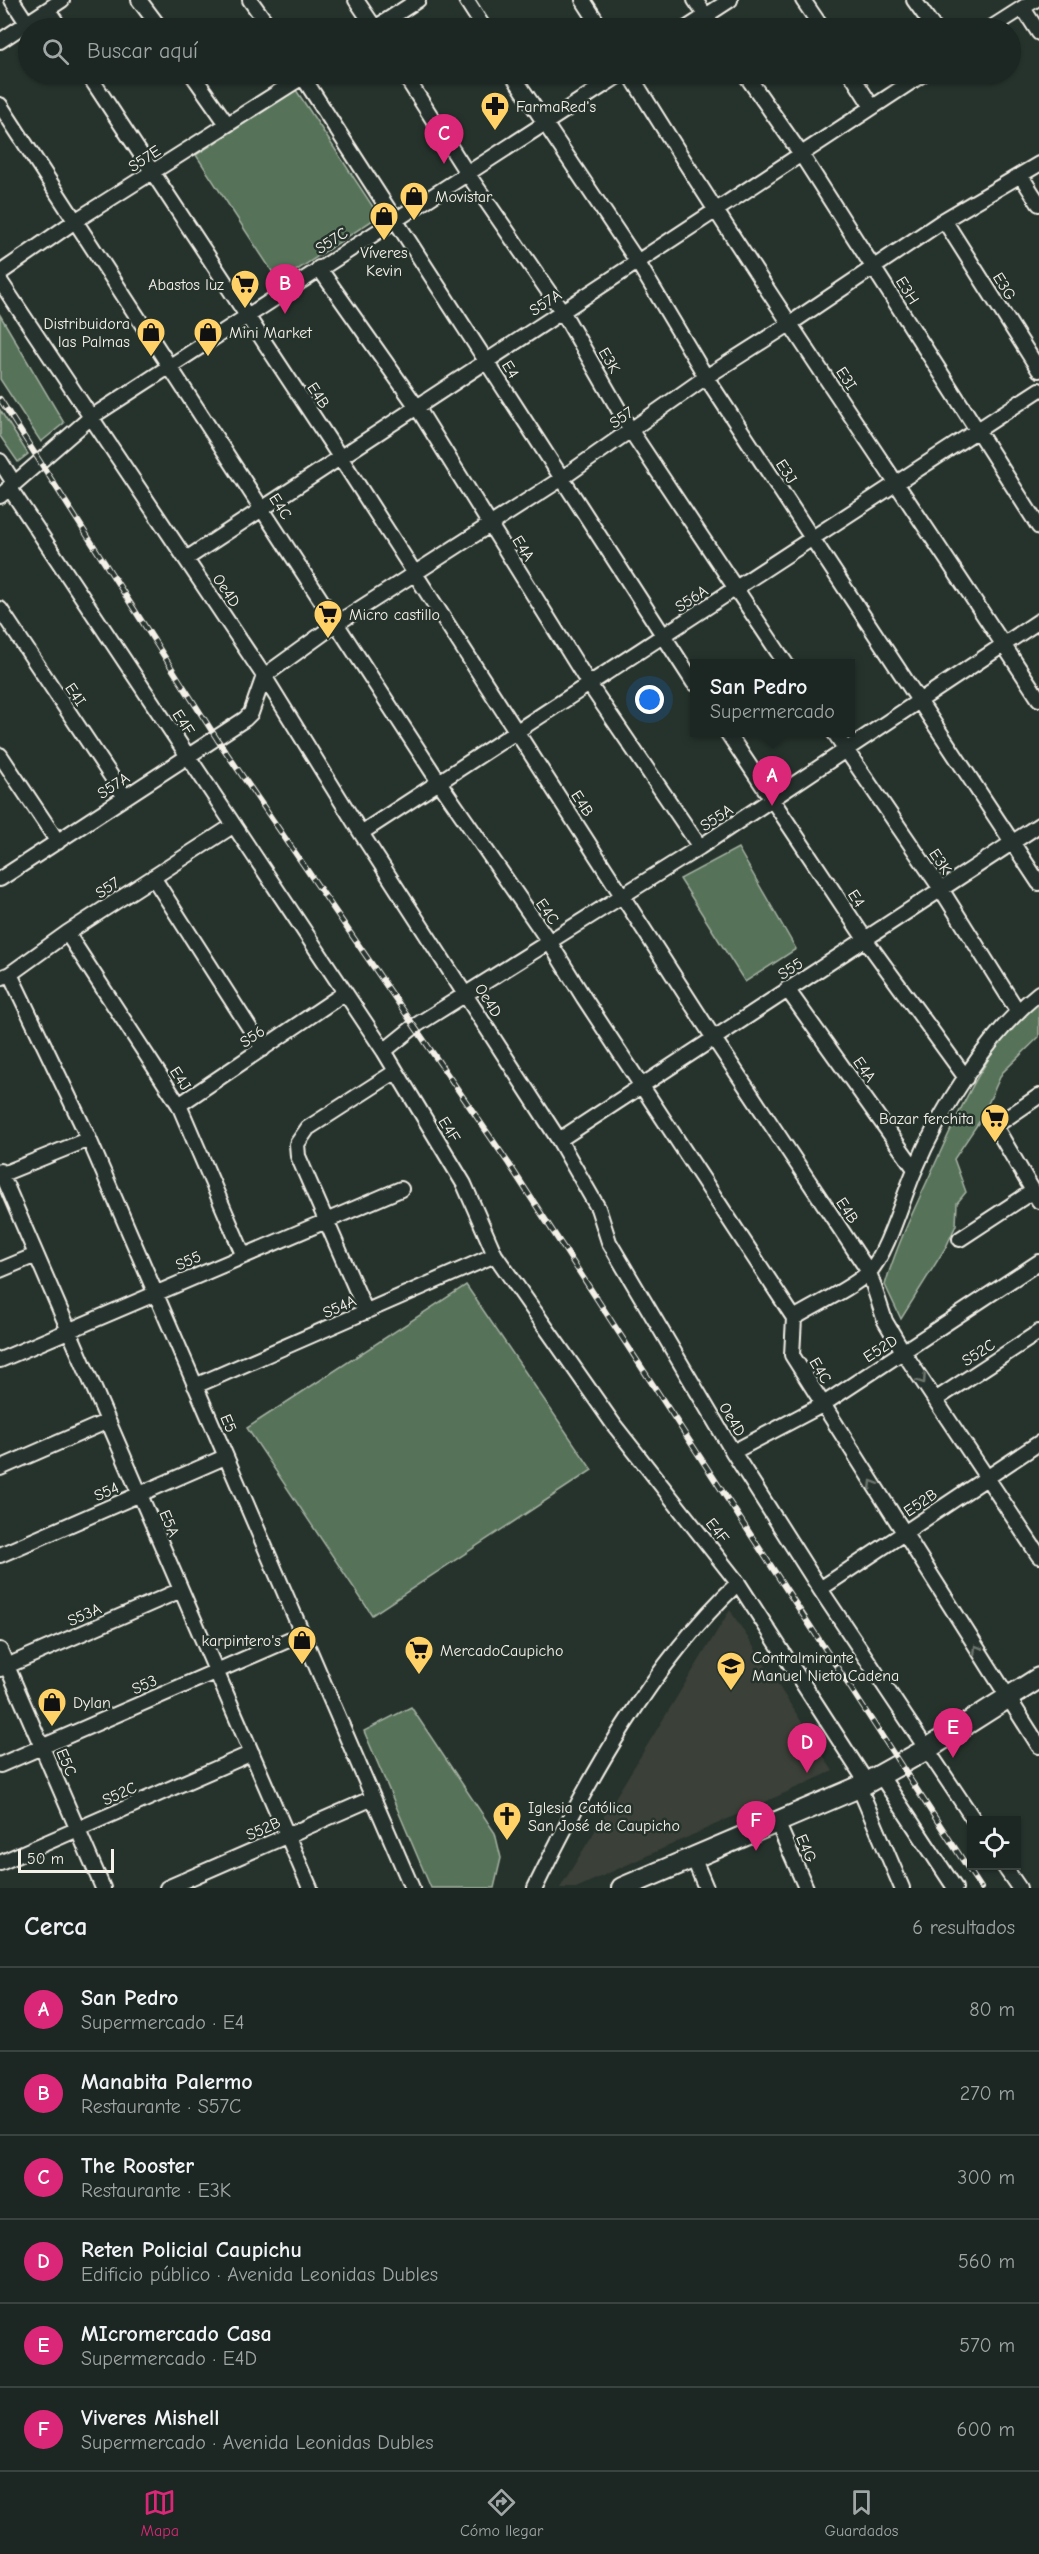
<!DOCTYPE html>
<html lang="es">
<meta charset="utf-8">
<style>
:root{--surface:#1c2622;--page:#252e2a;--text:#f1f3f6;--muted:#a0a5a5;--line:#3a4340;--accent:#db2777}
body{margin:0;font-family:"Comic Neue",sans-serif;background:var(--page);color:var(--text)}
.controls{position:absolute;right:18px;bottom:18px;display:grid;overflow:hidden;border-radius:0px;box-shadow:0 2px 4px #0004}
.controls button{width:54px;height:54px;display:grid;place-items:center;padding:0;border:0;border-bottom:2px solid var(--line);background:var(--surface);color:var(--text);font:30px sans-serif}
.scale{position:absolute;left:18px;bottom:15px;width:96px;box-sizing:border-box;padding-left:6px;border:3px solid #f4f1e8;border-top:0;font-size:16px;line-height:21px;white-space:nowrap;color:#f4f1e8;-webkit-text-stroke:4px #26332d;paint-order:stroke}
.you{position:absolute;left:650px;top:700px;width:21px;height:21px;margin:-15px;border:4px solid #fff;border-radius:50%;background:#1a73e8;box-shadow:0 0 0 9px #1a73e833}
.badge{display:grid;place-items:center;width:39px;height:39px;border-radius:50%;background:var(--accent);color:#fff;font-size:20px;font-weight:700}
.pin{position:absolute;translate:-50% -50px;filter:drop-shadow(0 2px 3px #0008)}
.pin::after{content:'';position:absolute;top:32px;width:21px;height:18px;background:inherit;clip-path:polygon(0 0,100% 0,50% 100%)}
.popup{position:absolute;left:690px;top:659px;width:165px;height:78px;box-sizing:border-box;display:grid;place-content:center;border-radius:0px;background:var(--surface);filter:drop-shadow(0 2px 4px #0005);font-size:20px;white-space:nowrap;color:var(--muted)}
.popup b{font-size:22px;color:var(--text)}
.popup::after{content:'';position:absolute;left:50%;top:100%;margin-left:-12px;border:12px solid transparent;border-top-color:var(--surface)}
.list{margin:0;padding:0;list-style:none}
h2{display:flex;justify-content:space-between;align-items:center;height:78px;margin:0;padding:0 24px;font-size:26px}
h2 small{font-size:20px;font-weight:400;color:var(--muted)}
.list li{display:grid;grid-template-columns:39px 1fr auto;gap:18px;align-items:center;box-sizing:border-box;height:84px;padding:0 24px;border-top:2px solid var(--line)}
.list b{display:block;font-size:22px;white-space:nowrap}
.list p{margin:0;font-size:20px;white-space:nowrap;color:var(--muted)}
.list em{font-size:20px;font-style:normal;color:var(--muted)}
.icon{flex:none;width:33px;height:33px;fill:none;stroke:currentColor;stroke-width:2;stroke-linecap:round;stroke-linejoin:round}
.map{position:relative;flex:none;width:1039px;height:1888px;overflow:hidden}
.search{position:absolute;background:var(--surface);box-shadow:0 2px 4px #0004;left:18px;right:18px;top:18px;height:66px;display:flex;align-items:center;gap:15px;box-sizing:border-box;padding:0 21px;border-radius:33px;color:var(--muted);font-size:22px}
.sheet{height:582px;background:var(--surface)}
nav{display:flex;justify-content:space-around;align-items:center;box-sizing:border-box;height:84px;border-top:2px solid var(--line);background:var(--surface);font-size:16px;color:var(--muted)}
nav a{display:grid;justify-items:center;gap:3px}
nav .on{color:var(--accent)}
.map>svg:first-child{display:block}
.built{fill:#3a3f39}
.green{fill:#57735a;stroke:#a6b2a1;stroke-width:1.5}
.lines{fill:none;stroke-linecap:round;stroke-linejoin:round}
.minor-casing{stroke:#f4f1e8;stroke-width:18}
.secondary-casing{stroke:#f4f1e8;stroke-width:24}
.minor{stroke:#26332d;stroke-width:14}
.secondary{stroke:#26332d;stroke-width:20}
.rail-casing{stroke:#f4f1e8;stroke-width:6}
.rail{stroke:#26332d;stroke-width:4;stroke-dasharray:11;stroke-linecap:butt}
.oneway{stroke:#6e766e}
.labels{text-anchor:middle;stroke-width:5;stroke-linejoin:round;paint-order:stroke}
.poi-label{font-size:16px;fill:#f4f1e8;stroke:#26332d;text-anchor:start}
.street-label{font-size:16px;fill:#f4f1e8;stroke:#26332d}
</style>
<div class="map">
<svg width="1039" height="1888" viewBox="0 0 1039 1888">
<rect width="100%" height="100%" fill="#26332d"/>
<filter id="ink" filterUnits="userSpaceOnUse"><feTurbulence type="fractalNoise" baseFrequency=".0167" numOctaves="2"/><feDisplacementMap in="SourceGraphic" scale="12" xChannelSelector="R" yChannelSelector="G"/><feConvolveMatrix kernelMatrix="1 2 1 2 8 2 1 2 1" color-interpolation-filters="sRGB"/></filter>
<g filter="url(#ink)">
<path class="built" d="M730,1610L833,1771L576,1888H560Z"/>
<path class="green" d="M296,90L379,216L279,282L196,155Z
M0,315L64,423L41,442L0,379Z
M0,410L28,454L18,462L0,436Z
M738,848L796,949L745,982L680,879Z
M1039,1003V1037L1002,1073L981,1119L954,1159L966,1192L957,1203L956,1225L946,1247L901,1319L885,1285C896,1247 913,1212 930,1175C957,1116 986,1043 1039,1003Z
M466,1285L592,1470L372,1615L247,1428Z
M411,1707L495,1833L501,1858L494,1888H431L364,1731Z"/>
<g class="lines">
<g class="minor-casing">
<path id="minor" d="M12,0L27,23
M139,0L160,28
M250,0L270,28
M356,0L375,28
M466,0L484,28
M583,0L601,28
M695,0L714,28
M803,0L822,28
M914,0L934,28
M1023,8L1039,33
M48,10L60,28
M375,28L418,0
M687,28L730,0
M991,28L1035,0
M0,41L62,0
M88,74L340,457L713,1037L869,1272L885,1321L904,1353L1039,1556
M192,74L227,124
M301,74L694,683
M404,74L467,173L562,311L631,431L786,664
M512,74L637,261L706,377L1039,883
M630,74C760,286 903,490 1039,699
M745,74L801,154L1039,527
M851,74L872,107
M0,105L439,782L550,943L584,998L794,1318L792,1355L1039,1746
M1021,176L1039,204
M944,220L1039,370
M319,268L417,407L589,684L700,847
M0,273L75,221L307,74
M0,281L264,676L361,833L559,1140L598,1208L609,1242L733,1452L820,1589L974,1820
M0,461L14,483
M9,487L384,1051L464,1184L495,1255L614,1425L738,1583L867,1783
M0,496L90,418L621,74
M186,559L923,74
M0,609L125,797
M727,732L865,939L966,1078
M834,732L941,889L1017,1010
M0,755L58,842
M361,833L1039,390
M153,877L263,1049
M0,879L245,719L251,713L264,676L336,624L561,479L706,377L791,323L944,220L1039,164
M67,933L179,1105L243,1254
M10,974L89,1139L412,1888
M0,978L10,974L67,933L234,825
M787,989L915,1169
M384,1051L415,1026L700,847L1039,621
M1039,1096L995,1126L1039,1201
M179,1105L343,994
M559,1140L1039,825
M0,1171L310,1888
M0,1175L89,1139
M960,1239L1033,1191
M0,1270L36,1255
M366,1312L298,1156L297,1144L308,1128L395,1072
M794,1318C815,1305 852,1288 869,1272C887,1254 903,1197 914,1172C939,1112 988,1033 1039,993
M0,1360L401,1189
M195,1386L495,1255
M935,1400L1039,1332
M733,1452L822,1405L1039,1262
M0,1468L108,1421
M0,1555L225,1457
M820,1589L1039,1443
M0,1650L103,1888
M0,1669L181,1590
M0,1765L302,1634
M881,1776L955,1888
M859,1787L902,1888
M777,1822L806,1888
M693,1857L706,1888
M0,1863L252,1753
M1004,1866L1019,1888
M167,1888L373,1798
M535,1888C587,1781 651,1665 738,1583"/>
</g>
<g class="secondary-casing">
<path id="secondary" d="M622,1888L859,1787L927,1749L1039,1678"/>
</g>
<use href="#minor" class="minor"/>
<use href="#secondary" class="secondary"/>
<g class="rail-casing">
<path id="rail" d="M0,399L217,739L509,1164L981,1888"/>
</g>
<use href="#rail" class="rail"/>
</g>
<defs><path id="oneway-chevron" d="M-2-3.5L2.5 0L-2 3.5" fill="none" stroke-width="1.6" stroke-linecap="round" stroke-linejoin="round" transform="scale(1.5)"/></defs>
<g class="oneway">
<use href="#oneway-chevron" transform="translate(922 1380) rotate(56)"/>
<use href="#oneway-chevron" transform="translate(873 1484) rotate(-122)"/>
<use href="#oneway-chevron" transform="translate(977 1649) rotate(-122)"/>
</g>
</g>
<defs>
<g id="pharmacy-pin" transform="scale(1.5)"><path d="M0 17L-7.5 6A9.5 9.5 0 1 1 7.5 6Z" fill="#ffd166" stroke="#26332d"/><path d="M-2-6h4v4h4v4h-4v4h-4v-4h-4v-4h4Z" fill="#111"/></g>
<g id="shop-pin" transform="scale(1.5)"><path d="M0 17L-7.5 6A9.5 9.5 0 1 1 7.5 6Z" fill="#ffd166" stroke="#26332d"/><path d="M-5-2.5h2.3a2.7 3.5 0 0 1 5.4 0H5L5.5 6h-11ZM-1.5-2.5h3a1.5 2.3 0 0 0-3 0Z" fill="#111"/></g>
<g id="supermarket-pin" transform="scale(1.5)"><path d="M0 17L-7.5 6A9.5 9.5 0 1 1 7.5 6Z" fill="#ffd166" stroke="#26332d"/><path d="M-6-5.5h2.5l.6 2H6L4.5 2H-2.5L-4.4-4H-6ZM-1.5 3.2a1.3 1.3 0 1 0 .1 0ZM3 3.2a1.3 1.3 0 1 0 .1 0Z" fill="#111"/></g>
<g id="school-pin" transform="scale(1.5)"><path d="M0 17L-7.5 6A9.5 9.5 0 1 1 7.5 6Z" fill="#ffd166" stroke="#26332d"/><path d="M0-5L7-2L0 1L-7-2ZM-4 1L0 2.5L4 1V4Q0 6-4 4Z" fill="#111"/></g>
<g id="church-pin" transform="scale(1.5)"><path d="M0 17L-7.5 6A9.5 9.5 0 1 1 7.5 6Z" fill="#ffd166" stroke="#26332d"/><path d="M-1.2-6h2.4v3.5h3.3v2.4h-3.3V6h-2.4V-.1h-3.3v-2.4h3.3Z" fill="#111"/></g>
</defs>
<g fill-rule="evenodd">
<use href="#pharmacy-pin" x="495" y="106"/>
<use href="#shop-pin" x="414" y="196"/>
<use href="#shop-pin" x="384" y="216"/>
<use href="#supermarket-pin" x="245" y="284"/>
<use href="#shop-pin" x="151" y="332"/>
<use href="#shop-pin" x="208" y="332"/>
<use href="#supermarket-pin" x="328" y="614"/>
<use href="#supermarket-pin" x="995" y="1118"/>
<use href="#shop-pin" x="302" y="1640"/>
<use href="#supermarket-pin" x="419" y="1650"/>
<use href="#school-pin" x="731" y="1666"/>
<use href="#shop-pin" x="52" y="1702"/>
<use href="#church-pin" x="507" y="1816"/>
</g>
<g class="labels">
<g class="poi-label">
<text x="516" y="112">FarmaRed's</text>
<text x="435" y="202">Movistar</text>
<text x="384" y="258" text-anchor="middle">Víveres<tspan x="384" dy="18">Kevin</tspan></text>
<text x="224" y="290" text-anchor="end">Abastos luz</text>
<text x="130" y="329" text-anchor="end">Distribuidora<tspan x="130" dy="18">las Palmas</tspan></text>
<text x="229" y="338">Mini Market</text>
<text x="349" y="620">Micro castillo</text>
<text x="974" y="1124" text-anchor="end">Bazar ferchita</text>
<text x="281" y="1646" text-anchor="end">karpintero's</text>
<text x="440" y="1656">MercadoCaupicho</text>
<text x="752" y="1663">Contralmirante<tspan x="752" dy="18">Manuel Nieto Cadena</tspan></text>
<text x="73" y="1708">Dylan</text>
<text x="528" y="1813">Iglesia Católica<tspan x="528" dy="18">San José de Caupicho</tspan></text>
</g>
<g class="street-label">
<text transform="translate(144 158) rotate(-33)" y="6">S57E</text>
<text transform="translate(331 240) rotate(-33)" y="6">S57C</text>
<text transform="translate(1005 286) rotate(58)" y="6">E3G</text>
<text transform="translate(908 290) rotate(58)" y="6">E3H</text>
<text transform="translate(545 302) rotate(-33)" y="6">S57A</text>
<text transform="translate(610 360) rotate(60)" y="6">E3K</text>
<text transform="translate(511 369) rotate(58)" y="6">E4</text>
<text transform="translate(847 378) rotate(57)" y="6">E3I</text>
<text transform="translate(319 395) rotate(56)" y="6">E4B</text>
<text transform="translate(621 417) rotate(-35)" y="6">S57</text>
<text transform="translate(787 471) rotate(57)" y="6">E3J</text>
<text transform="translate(281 506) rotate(57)" y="6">E4C</text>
<text transform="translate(524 548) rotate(58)" y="6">E4A</text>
<text transform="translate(227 590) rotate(56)" y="6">Oe4D</text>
<text transform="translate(691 598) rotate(-33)" y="6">S56A</text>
<text transform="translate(76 694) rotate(56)" y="6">E4I</text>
<text transform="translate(184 722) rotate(57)" y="6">E4F</text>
<text transform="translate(113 785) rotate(-33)" y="6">S57A</text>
<text transform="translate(583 803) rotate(57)" y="6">E4B</text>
<text transform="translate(716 817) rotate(-33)" y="6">S55A</text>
<text transform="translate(941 861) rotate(56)" y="6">E3K</text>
<text transform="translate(107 887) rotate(-34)" y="6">S57</text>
<text transform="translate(857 898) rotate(57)" y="6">E4</text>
<text transform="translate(548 911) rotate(55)" y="6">E4C</text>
<text transform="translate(790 968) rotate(-33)" y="6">S55</text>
<text transform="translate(489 1000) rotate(57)" y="6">Oe4D</text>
<text transform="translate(252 1036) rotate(-34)" y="6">S56</text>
<text transform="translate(865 1069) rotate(55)" y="6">E4A</text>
<text transform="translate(181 1078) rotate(57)" y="6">E4J</text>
<text transform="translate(450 1129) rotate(58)" y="6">E4F</text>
<text transform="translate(848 1210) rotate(56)" y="6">E4B</text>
<text transform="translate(188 1260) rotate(-24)" y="6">S55</text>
<text transform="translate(339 1306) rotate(-24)" y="6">S54A</text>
<text transform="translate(880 1348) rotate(-33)" y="6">E52D</text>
<text transform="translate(978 1352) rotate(-33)" y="6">S52C</text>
<text transform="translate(821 1370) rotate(59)" y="6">E4C</text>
<text transform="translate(733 1419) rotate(59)" y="6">Oe4D</text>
<text transform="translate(229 1423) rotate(67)" y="6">E5</text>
<text transform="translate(106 1491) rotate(-24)" y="6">S54</text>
<text transform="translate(920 1502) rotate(-34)" y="6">E52B</text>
<text transform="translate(170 1523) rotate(67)" y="6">E5A</text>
<text transform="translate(718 1530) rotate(52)" y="6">E4F</text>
<text transform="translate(84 1614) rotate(-24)" y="6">S53A</text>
<text transform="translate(144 1684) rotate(-24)" y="6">S53</text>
<text transform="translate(67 1762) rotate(67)" y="6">E5C</text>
<text transform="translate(119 1793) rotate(-24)" y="6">S52C</text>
<text transform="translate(263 1828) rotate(-24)" y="6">S52B</text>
<text transform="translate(807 1848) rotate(67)" y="6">E4G</text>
</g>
</g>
</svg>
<div class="controls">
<button><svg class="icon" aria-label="locate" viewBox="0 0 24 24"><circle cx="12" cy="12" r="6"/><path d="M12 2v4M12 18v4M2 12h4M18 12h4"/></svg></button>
</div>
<div class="scale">50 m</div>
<div class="you"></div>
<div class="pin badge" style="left:772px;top:806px">A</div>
<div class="popup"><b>San Pedro</b>Supermercado</div>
<div class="pin badge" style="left:285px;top:314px">B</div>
<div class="pin badge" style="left:444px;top:164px">C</div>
<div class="pin badge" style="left:807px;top:1773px">D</div>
<div class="pin badge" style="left:953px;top:1758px">E</div>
<div class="pin badge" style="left:756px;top:1851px">F</div>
<div class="search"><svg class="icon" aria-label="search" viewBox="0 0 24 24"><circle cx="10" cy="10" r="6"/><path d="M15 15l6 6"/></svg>Buscar aquí</div>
</div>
<section class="sheet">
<h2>Cerca<small>6 resultados</small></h2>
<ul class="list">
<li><span class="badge">A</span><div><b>San Pedro</b><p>Supermercado · E4</p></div><em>80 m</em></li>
<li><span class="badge">B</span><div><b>Manabita Palermo</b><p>Restaurante · S57C</p></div><em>270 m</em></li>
<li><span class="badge">C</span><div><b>The Rooster</b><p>Restaurante · E3K</p></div><em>300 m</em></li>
<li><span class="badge">D</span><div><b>Reten Policial Caupichu</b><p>Edificio público · Avenida Leonidas Dubles</p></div><em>560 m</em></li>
<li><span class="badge">E</span><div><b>MIcromercado Casa</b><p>Supermercado · E4D</p></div><em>570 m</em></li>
<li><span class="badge">F</span><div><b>Viveres Mishell</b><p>Supermercado · Avenida Leonidas Dubles</p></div><em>600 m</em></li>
</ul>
</section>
<nav>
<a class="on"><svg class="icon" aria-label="map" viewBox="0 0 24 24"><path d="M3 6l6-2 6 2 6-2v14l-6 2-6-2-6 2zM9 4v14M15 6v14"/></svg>Mapa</a>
<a><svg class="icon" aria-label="directions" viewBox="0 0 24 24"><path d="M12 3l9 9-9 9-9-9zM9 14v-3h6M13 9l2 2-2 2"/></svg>Cómo llegar</a>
<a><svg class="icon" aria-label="saved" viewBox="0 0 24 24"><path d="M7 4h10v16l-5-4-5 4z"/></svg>Guardados</a>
</nav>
